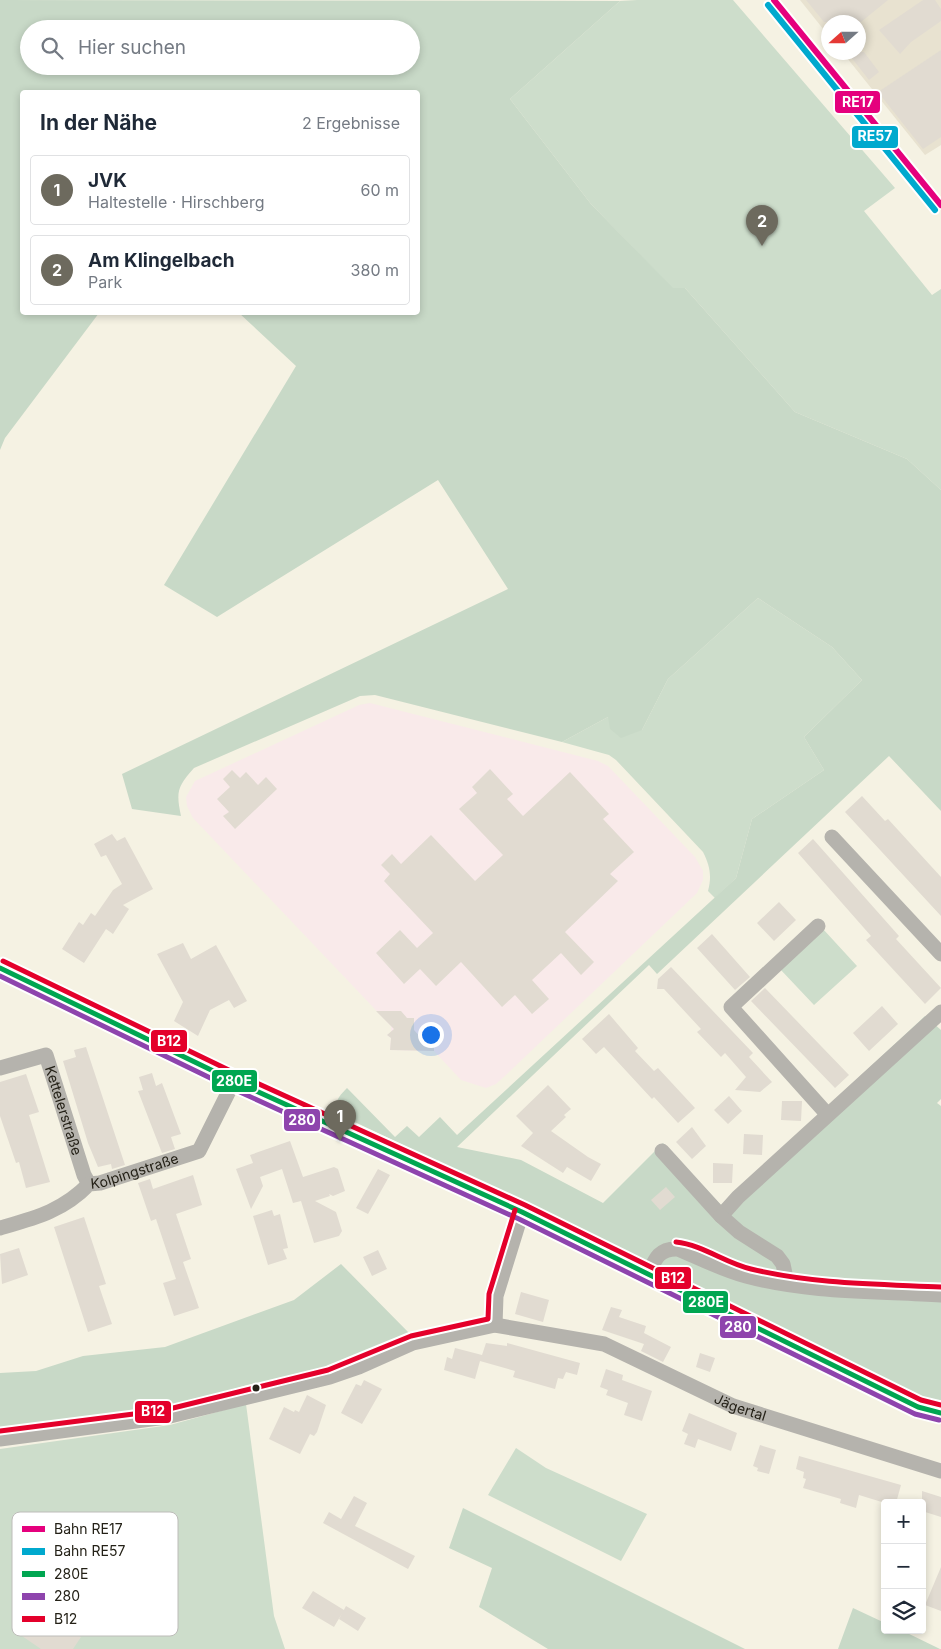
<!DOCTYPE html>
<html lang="de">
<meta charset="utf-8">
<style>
:root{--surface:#fff;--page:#f2f2f3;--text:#1f2937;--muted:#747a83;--line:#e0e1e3;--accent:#6d6a5e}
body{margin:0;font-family:Inter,sans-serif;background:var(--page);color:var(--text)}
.controls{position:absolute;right:15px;bottom:15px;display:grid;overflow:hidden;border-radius:5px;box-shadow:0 2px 8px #0003}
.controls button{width:45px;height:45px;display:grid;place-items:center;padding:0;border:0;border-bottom:1px solid var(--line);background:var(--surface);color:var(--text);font:25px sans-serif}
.compass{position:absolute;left:821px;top:15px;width:45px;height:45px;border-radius:50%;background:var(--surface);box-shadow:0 2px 8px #0003;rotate:249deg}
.you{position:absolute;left:430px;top:1034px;width:18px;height:18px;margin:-12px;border:4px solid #fff;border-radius:50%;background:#1a73e8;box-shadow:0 0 0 8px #1a73e833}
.badge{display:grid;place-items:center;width:32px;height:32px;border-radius:50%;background:var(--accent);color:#fff;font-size:16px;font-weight:700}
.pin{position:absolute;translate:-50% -41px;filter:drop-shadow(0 1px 2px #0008)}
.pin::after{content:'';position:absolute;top:26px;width:18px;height:15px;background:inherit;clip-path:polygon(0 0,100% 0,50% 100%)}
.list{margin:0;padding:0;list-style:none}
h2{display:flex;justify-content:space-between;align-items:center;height:65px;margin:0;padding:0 20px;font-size:21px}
h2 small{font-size:16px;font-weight:400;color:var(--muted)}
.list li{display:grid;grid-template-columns:32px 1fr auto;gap:15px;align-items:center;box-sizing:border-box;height:70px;margin:0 10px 10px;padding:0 10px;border:1px solid var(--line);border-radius:5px}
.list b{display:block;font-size:19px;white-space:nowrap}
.list p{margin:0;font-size:16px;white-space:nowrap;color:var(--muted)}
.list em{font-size:16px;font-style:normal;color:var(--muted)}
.icon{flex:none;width:28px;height:28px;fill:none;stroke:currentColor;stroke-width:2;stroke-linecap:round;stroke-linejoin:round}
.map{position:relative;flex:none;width:941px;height:1649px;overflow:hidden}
.search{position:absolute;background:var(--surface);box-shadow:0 2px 8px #0003;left:20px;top:20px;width:400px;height:55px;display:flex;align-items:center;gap:12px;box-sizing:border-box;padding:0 18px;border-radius:28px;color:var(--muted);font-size:19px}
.panel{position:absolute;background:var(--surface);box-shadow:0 2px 8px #0003;left:20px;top:90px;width:400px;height:225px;border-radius:5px}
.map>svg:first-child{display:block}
.commercial{fill:#e8e2d0}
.medical{fill:#f9eaea}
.green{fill:#cdddcb}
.forest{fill:#c8d9c7;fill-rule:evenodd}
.building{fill:#e1dbd1}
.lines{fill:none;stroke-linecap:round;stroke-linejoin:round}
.minor{stroke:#b5b3ad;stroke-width:15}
.tertiary{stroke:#b5b3ad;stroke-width:19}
.bus-1-casing{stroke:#fff;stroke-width:9}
.bus-2-casing{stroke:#fff;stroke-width:9}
.bus-3-casing{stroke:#fff;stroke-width:9}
.bus-1{stroke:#00a651;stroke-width:5}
.bus-2{stroke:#8e44ad;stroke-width:5}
.bus-3{stroke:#e4002b;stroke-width:5}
.rail-1-casing{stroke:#fff;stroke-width:10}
.rail-2-casing{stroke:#fff;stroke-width:10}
.rail-1{stroke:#e5007d;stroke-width:6}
.rail-2{stroke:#00a9ce;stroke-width:6}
.bus-dot{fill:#242117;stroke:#fff;stroke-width:2}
.labels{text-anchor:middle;stroke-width:5;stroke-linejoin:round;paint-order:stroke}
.street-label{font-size:14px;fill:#242117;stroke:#fff}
.key{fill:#fff;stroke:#bdbcb9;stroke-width:1}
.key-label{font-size:14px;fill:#242117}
.line-badge{stroke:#fff;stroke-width:2}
.badge-label{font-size:14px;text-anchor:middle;font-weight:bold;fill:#fff}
</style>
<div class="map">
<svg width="941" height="1649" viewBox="0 0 941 1649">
<rect width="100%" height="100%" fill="#f5f2e3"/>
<path class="commercial" d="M800,0H941V145L925,155L843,53L858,52V22H828V35Z"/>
<path class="medical" d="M370,703L598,761L608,766L695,857L703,871V880L697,893L507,1074L496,1084L486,1088L461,1080L434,1051L390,1050L391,1038L387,1035L391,1032V1026L193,818L187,806L186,797L195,781L359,705Z"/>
<path class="green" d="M637,0H733L895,188L864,211L932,295L941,289V490L907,459L795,412L685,288L673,289L591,204L510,99L620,1Z
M758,598L832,647L862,680L804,737L824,770L752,819L736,878L715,898L708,891C712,876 710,866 703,852L616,760L609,755L562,742L608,717L642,730L668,679Z
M823,929L857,966L814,1005L780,969Z
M246,1404L274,1616L285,1649H0V1449L170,1425Z
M516,1448L546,1468L647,1514L621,1561L488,1495Z"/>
<path class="forest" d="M0,0L620,1L510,99L591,204L673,288H685L795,412L907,459L941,490V811L889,756L657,974L649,965L457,1147L521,1160L603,1203L663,1143L721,1205L925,1016L941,1030V1099L937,1103L941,1106V1403L922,1397L640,1258L338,1114C333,1103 339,1096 347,1088L395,1137L407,1126L419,1137L440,1117L457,1135L736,878L752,819L824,770L804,737L862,680L832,647L758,598L668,679L642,730L621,738L610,729L608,717L562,742L375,695L360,696L194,768C177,787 176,792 181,816L132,809L122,774L508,589L438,480L217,617L164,585L296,366L239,313L418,312V92H22V312L99,313L5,438L0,450ZM29,29H411V66H29Z
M341,1264L412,1336L336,1370L247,1385L151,1414L0,1433V1373L36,1371L83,1356L165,1347L294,1300Z
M463,1508L745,1649H548L479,1607L492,1568L449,1548Z
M853,1608L885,1623V1630H901L940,1649H838Z"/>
<path class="building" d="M806,0H888L861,22H824Z
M923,0H935L941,9V21L911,42L900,54L879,30Z
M941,50V137L923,149L878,92Z
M847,52H864L879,72L869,80Z
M490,769L513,794L507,799L523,816L570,772L609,814L603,819L634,852L610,874L618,881L565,932L594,962L581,975L561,953L532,980L549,999L532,1014L515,995L502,1007L461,962L436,986L420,969L404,984L376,953L400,930L417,948L433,933L384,881L390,874L381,865L392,854L401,864L431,835L475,881L503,855L459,809L477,793L472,787Z
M232,770L240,778L246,772L258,785L266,777L277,789L235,829L223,816L229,812L217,799L230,787L223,779Z
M862,796L885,821L888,819L941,877V916L845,812Z
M112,834L117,841L125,837L153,889L123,905L129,909L113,934L106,929L84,963L62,949L79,922L83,925L91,913L95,916L113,890L122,884L106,855L101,857L94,844Z
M813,839L899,936L896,939L941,988L925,1004L866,940L871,936L798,853Z
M779,902L796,920L774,941L757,923Z
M712,934L750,977L735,990L697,948Z
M183,943L191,959L216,945L247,1001L234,1008L229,1000L210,1010L198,1036L174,1021L183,1002L157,954Z
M671,967L753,1053L749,1057L772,1082L760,1092L735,1090L746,1077L725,1053L721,1057L697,1032L701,1029L664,989H657L658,979Z
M765,988L849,1075L835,1088L751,1001Z
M882,1006L898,1024L869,1051L853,1033Z
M376,1011H401L407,1018H414V1030L421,1038H434V1051L390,1050L391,1038L387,1035L394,1029Z
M609,1014L638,1048L635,1051L654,1071L658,1068L695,1108L678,1123L654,1097L652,1099L604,1047L596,1054L582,1039Z
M86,1047L125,1165L112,1169L111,1164L98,1167L88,1143L63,1061L76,1057L74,1050Z
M152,1073L156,1086L162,1083L181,1134L171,1137L175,1149L162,1153L138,1091L143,1090L139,1077Z
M26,1074L39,1112L29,1115L50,1182L26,1188L19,1162L16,1163L0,1116V1082Z
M548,1085L571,1109L564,1115L566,1117L551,1131L588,1157L601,1164L591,1181L567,1167L563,1173L521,1146L533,1133L516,1116Z
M729,1096L742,1111L728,1124L714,1110Z
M782,1101H802L801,1121L781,1120Z
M692,1127L706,1146L692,1159L676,1142Z
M744,1134L763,1135L762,1155L743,1154Z
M290,1141L303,1177L334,1167L338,1169L345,1191L333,1196L329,1194L330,1196L315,1201L336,1212L342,1231L339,1236L314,1243L301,1201L293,1203L282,1169L260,1177L263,1186L251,1209L236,1169L253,1163L250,1155Z
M713,1163L733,1164L732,1183H713Z
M378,1169L390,1175L368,1214L356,1208Z
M193,1175L202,1205L176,1214L191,1259L183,1262L199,1308L174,1316L163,1283L176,1279L156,1219L151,1221L138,1183L150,1179L153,1189Z
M666,1187L675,1197L660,1210L651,1200Z
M272,1210L274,1216L280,1214L288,1248L283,1249L287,1259L268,1265L253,1216Z
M84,1217L106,1284L99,1286L112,1324L88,1332L54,1227Z
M19,1248L28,1275L2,1284L0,1254Z
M378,1250L387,1269L372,1276L363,1257Z
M521,1292L549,1300L543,1322L515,1314Z
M611,1307L622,1310L619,1317L646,1326L644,1333L671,1347L663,1362L641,1351L644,1344L602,1330Z
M486,1343L507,1346V1343L580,1363L577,1375L566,1372L563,1379L558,1378L555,1389L513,1377L515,1371L480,1361L475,1379L444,1370L447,1357L452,1359L455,1348L482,1355Z
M700,1353L715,1358L710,1372L696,1367Z
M606,1369L623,1375L622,1380L652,1391L642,1421L624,1415L628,1403L606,1395L608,1390L600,1387Z
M364,1380L382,1389L362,1424L341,1413L356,1384L361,1386Z
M307,1395L326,1405L317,1432L314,1436L310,1434L300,1454L269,1439L284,1407L294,1412L295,1410L299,1412Z
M689,1413L737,1433L731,1451L698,1439L695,1448L684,1444L688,1434L682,1431Z
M760,1445L776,1450L769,1474L757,1471L758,1468L753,1466Z
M799,1456L901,1485L896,1503H885L859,1495L856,1508L840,1503L841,1499L803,1488L806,1479L803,1478L804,1472L796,1469Z
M922,1491L941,1497V1517L922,1511Z
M354,1496L367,1503L355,1526L415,1556L408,1569L323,1523L329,1512L341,1519Z
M941,1567V1611L925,1605Z
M313,1591L344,1610L334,1627L302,1608Z
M346,1606L366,1618L358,1631L339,1619Z
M48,1615L81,1637L73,1649H41L22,1636L32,1621L40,1626Z"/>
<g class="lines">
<g class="minor">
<path d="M832,837L941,954"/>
<path d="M818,926L731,1007L827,1114"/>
<path id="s1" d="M0,1068L46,1055L84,1175L89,1184"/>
<path d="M662,1151L721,1216L738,1197L941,1012"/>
<path d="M721,1216L739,1232L777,1256L783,1264L787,1283"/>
<path id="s2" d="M0,1228C35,1218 63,1211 89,1184L100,1183L199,1151L234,1081"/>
<path d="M648,1275C655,1259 659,1248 678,1249C700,1258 723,1270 746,1276C809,1293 877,1291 941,1295"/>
<path d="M495,1325L496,1296L522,1212"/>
<path id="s3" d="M0,1439L166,1417L330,1377L359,1367L413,1343L495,1325L604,1344L733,1406L941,1471"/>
</g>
<path class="tertiary" d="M0,968L234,1081L522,1212L918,1407L941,1413"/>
<g class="bus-1-casing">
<path id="bus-1" d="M0,968L234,1081L522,1212L918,1407L941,1413"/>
</g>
<g class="bus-2-casing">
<path id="bus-2" d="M0,976L231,1088L519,1219L915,1414L939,1420"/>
</g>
<g class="bus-3-casing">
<path id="bus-3" d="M3,961L237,1074L525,1205L921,1400L941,1405
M676,1242C703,1245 725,1263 751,1269C813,1284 877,1284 941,1287
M0,1431L165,1410L328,1370L411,1336L488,1319L489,1294L515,1210"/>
</g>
<use href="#bus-1" class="bus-1"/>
<use href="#bus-2" class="bus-2"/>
<use href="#bus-3" class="bus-3"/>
<g class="rail-1-casing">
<path id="rail-1" d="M774,0L941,205"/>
</g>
<g class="rail-2-casing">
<path id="rail-2" d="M768,5L935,210"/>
</g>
<use href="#rail-1" class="rail-1"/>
<use href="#rail-2" class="rail-2"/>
</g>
<circle class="bus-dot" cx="256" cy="1388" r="4.5"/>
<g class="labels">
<g class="street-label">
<text dy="5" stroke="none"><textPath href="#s1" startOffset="106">Kettelerstraße</textPath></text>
<text dy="5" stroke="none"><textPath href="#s2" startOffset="148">Kolpingstraße</textPath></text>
<text dy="5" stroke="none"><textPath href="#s3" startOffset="771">Jägertal</textPath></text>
</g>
</g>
<rect x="12" y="1512" width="166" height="124" rx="8" class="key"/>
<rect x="22" y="1526" width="23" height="6" fill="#e5007d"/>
<rect x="22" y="1548" width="23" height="7" fill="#00a9ce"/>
<rect x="22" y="1571" width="23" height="6" fill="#00a651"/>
<rect x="22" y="1593" width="23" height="7" fill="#8e44ad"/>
<rect x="22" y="1616" width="23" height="6" fill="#e4002b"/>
<g class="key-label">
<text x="54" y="1534">Bahn RE17</text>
<text x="54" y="1556">Bahn RE57</text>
<text x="54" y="1579">280E</text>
<text x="54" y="1601">280</text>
<text x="54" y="1624">B12</text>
</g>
<g class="line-badge">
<rect x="834" y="90" width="47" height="24" rx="5" fill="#e5007d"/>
<rect x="851" y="125" width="48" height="24" rx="5" fill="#00a9ce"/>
<rect x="150" y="1029" width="38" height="24" rx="5" fill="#e4002b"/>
<rect x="211" y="1069" width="47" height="24" rx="5" fill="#00a651"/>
<rect x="283" y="1108" width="38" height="24" rx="5" fill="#8e44ad"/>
<rect x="654" y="1266" width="38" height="24" rx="5" fill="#e4002b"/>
<rect x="682" y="1290" width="47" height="24" rx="5" fill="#00a651"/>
<rect x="719" y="1315" width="38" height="24" rx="5" fill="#8e44ad"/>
<rect x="134" y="1400" width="38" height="24" rx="5" fill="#e4002b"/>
</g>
<g class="badge-label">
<text x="858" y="107">RE17</text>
<text x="875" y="141">RE57</text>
<text x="169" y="1046">B12</text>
<text x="234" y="1086">280E</text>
<text x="302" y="1125">280</text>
<text x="673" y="1283">B12</text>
<text x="706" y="1307">280E</text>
<text x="738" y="1332">280</text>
<text x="153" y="1416">B12</text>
</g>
</svg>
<div class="controls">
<button>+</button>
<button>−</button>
<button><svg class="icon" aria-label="layers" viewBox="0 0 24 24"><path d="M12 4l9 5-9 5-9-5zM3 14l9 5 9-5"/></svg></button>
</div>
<svg class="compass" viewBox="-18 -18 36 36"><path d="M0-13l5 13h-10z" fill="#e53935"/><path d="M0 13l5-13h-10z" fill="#747a83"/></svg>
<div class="you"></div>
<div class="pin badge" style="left:340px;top:1141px">1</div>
<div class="pin badge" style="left:762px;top:246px">2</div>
<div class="search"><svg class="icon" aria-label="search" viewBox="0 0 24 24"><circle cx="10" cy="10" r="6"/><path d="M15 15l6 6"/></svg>Hier suchen</div>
<section class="panel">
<h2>In der Nähe<small>2 Ergebnisse</small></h2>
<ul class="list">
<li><span class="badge">1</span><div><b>JVK</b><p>Haltestelle · Hirschberg</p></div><em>60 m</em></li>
<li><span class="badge">2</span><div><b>Am Klingelbach</b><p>Park</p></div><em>380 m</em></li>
</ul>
</section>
</div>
